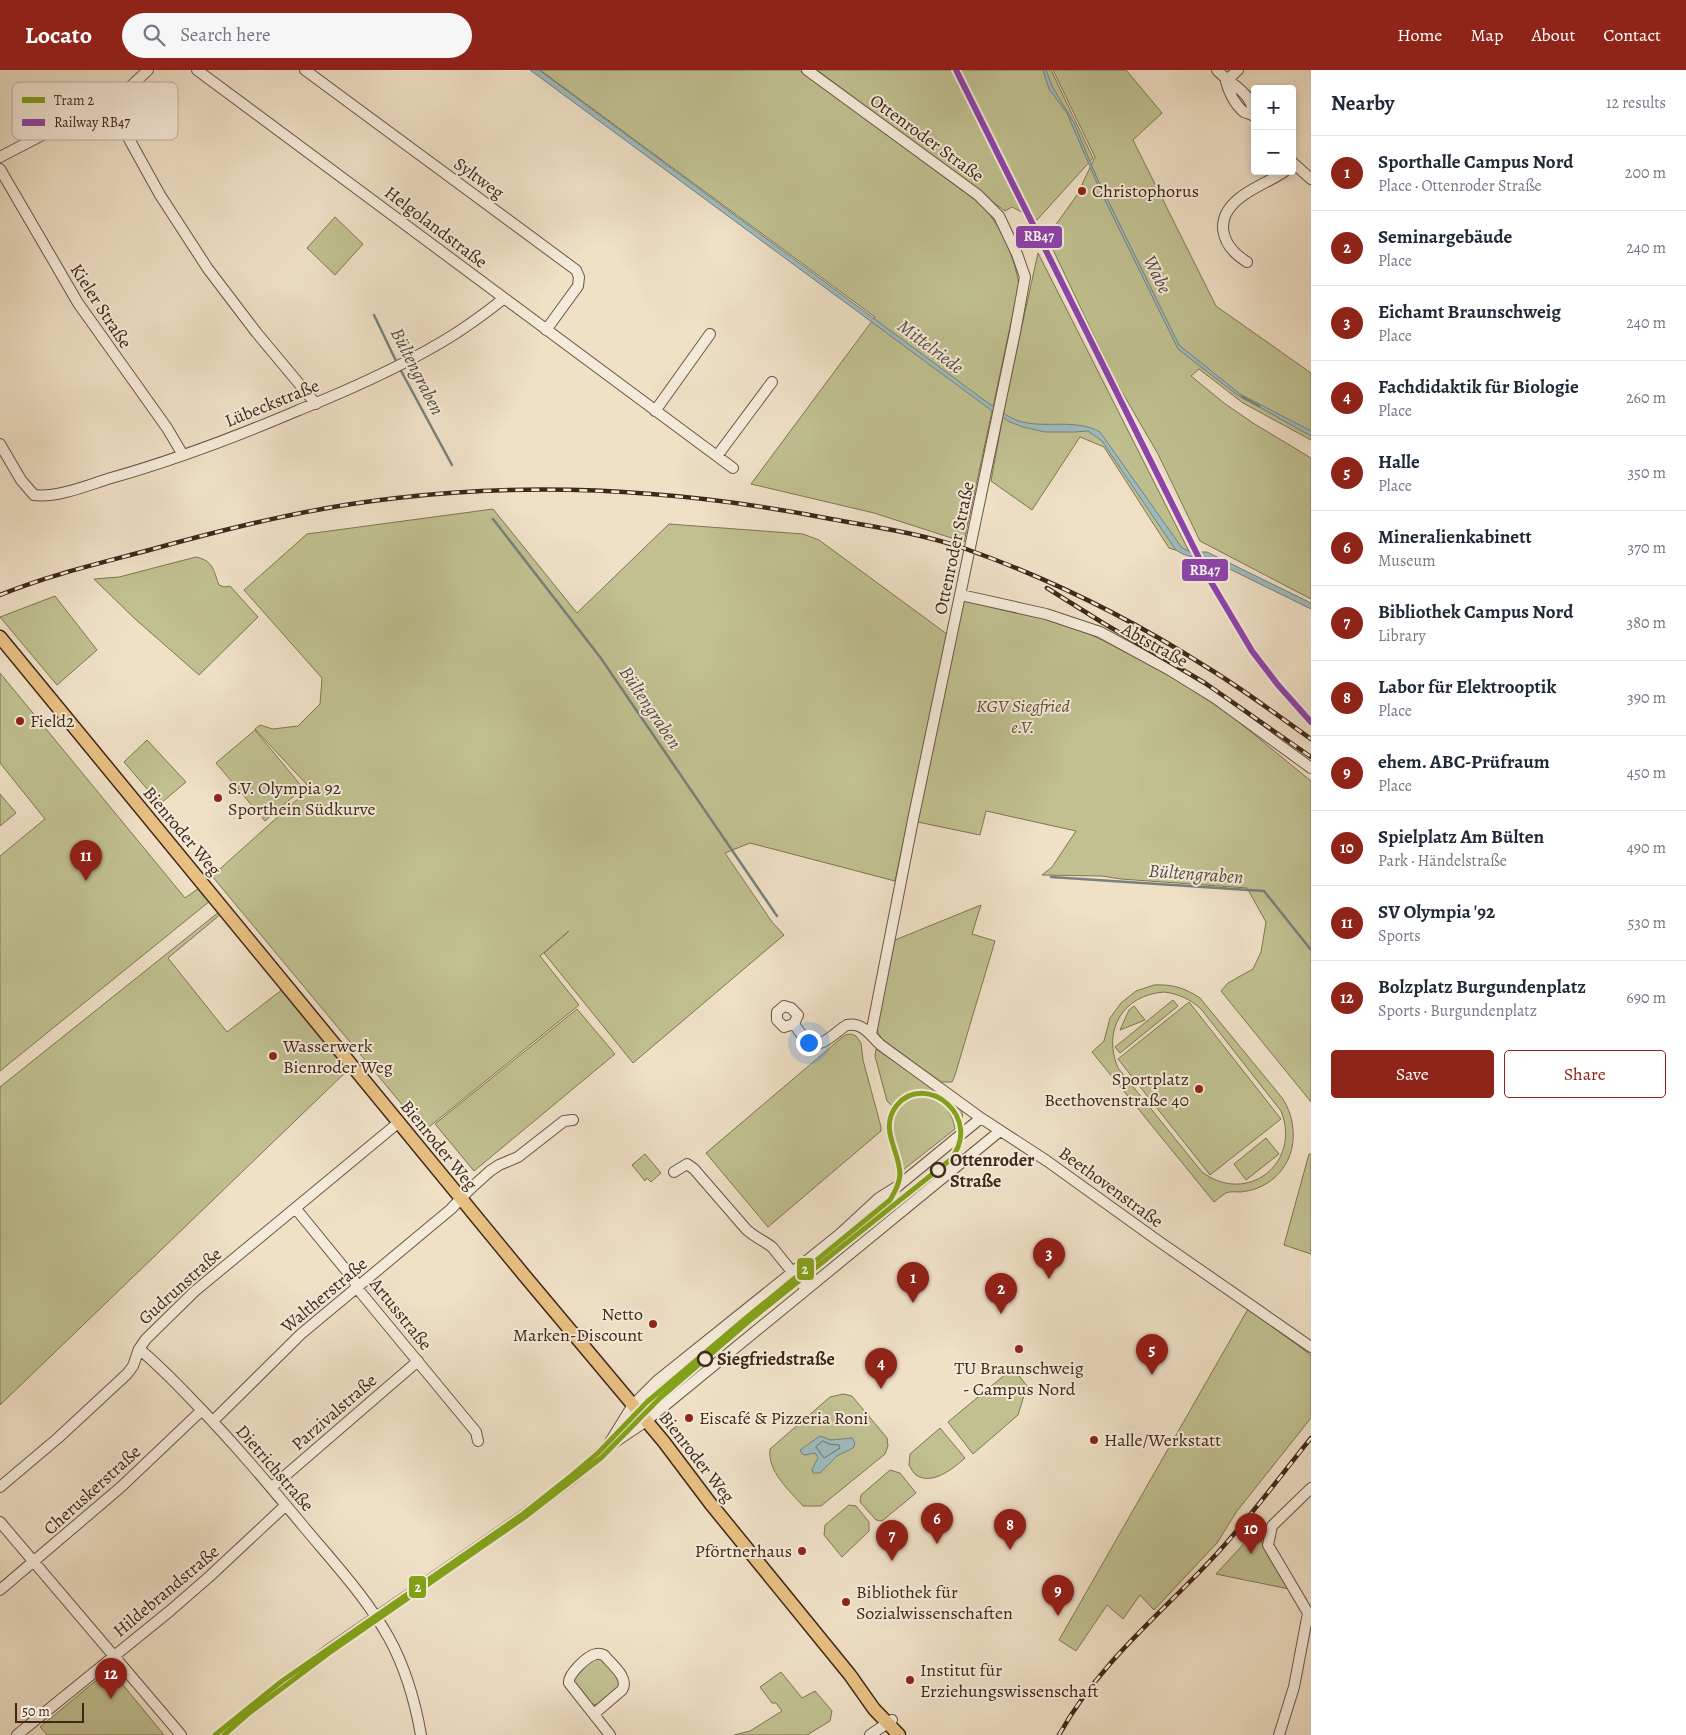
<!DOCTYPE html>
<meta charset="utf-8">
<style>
:root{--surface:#fff;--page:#f6f6f7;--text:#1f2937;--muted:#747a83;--line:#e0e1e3;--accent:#8f2418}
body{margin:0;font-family:Alegreya,serif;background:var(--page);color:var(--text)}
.controls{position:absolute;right:15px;top:15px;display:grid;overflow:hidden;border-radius:5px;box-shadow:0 2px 8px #0003}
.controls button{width:45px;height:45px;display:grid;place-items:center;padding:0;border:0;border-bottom:1px solid var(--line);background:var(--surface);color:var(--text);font:25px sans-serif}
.scale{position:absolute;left:15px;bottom:12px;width:69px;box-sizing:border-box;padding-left:5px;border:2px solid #3f2719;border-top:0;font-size:14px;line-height:18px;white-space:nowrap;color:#3f2719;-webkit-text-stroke:4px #f5ebda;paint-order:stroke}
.you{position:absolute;left:808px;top:972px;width:18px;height:18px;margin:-12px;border:4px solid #fff;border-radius:50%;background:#1a73e8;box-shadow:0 0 0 8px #1a73e833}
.badge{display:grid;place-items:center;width:32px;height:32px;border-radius:50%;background:var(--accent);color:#fff;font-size:16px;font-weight:700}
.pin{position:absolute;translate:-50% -41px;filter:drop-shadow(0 1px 2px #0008)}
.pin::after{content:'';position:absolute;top:26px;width:18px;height:15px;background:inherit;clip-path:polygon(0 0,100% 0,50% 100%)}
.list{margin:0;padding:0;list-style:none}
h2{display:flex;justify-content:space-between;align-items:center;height:65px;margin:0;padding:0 20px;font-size:21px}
h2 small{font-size:16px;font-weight:400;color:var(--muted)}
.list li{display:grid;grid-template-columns:32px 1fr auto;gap:15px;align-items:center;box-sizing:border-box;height:75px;padding:0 20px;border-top:1px solid var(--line)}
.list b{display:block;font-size:19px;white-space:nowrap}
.list p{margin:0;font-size:16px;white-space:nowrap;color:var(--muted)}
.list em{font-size:16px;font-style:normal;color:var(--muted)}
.actions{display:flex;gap:10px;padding:15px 20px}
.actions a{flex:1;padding:11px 0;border:1px solid var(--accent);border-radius:5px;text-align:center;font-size:18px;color:var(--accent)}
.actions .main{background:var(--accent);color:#fff}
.icon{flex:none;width:28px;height:28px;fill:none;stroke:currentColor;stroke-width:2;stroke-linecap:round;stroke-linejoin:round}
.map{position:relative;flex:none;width:1311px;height:1665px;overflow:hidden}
header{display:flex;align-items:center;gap:30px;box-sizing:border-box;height:70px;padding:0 25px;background:var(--accent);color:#fff}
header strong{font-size:24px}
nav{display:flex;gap:28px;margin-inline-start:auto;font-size:18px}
.search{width:350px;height:45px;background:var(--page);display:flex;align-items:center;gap:12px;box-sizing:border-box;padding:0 18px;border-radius:28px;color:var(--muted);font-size:19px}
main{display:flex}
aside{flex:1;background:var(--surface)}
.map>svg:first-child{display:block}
.green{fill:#c0c090;stroke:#807454;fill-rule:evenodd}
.water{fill:#9dbbbe;stroke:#77807c}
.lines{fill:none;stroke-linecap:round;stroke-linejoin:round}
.shore{stroke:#6e716c;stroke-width:1}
.stream{stroke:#77807c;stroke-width:2.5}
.minor-casing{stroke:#6b5544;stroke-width:12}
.major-casing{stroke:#3f2719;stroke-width:15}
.minor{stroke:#f5ebda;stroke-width:10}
.major{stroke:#e8c083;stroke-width:12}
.rail-casing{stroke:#3f2719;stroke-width:4.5}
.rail{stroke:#f5ebda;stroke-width:2.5;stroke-dasharray:8;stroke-linecap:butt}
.rail-1-casing{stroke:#f5ebda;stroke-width:10}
.rail-1{stroke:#8e44ad;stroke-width:6}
.tram-1-casing{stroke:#f5ebda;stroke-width:9}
.tram-1{stroke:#83a21a;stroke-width:5}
.poi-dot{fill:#8f2418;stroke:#f5ebda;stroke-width:2}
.stop-dot{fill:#f5ebda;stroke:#3f2719;stroke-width:2.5}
.labels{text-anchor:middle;stroke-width:4;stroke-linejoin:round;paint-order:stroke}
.street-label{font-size:18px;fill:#3f2719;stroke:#f5ebda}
.poi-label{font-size:18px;fill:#3f2719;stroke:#f5ebda;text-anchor:start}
.park-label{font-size:18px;font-style:italic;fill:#5f4d37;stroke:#f5ebda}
.stop-label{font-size:18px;font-weight:bold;fill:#3f2719;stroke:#f5ebda;text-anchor:start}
.water-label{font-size:19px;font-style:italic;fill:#564c42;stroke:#f5ebda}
.key{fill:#f5ebda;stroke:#beb0a0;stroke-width:1}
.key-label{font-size:14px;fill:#3f2719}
.line-badge{stroke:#f5ebda;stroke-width:2}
.badge-label{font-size:14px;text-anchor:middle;font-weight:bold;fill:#fff}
</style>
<header>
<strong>Locato</strong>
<div class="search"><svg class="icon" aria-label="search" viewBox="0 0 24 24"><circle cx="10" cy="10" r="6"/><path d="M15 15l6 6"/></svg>Search here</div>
<nav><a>Home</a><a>Map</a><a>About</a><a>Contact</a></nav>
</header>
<main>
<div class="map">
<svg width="1311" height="1665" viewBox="0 0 1311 1665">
<rect width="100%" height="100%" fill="#efe0c6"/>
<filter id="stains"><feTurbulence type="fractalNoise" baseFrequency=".004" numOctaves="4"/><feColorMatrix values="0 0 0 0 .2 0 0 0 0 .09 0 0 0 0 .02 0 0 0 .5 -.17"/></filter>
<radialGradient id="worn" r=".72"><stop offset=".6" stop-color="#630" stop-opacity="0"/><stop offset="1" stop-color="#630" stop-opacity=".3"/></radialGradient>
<path class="green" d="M540,0H799L982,135C1002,158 1014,185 1019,215L964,472L874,443L751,414L875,247Z
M817,0H1051L1093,88L1037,150L1012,137L1005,141Z
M1053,0H1126L1162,43L1133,70L1216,236L1311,303V370L1243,333L1199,299L1191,306L1224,333L1253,353L1311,388V529L1200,471L1158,384L1115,310L1047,167L1077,125L1095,87Z
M335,147L363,174L335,205L307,178Z
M1038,183L1191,485L1169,478L1104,377L1080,367L1032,440L991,411L1008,319Z
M493,439L577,543L669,454L803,464L819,470L955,570L964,531L1071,555L1106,572L1177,610L1229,644L1311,711V1032L1221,921L1228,913L1253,899L1261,882L1266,852L1247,818L1121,809L1102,806L1042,805L1052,797L1076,761L986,741L980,765L908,750L895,811L750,773L725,783L772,852L784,865L633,993L544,883L569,861L540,886L579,935L424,1061L212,806L310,718L255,659L260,655L273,659L298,656L320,634L322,608L244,520L307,464Z
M196,487C214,491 213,500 219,515L224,517L230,516L258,547L199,605L134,548L94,509L119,507Z
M55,526L97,580L57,615L0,547Z
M0,603L185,828L199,818L210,831L0,1001V786L45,749L0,693Z
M255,660L303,718L265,751L216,693Z
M147,670L186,712L160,734L124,692Z
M0,724L16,743L0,756Z
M981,835L972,864L995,871L955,1005L952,1012H941L882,969L878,963L877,956L895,870Z
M219,842L221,844L168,888L227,962L283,919L349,999L0,1335V1017Z
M1154,915C1172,914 1185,918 1200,928L1283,1029C1302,1060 1295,1101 1260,1117C1254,1120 1247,1121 1241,1122C1236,1122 1230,1121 1226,1123C1222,1125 1217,1130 1214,1132L1092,982L1104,971L1110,948L1121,933L1136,921ZM1164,922C1179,924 1190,929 1201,939L1281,1041C1302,1093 1247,1136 1202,1102L1118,998C1102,960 1123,925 1164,922Z
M1173,930L1178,936L1120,983L1115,977Z
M1189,932L1281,1049L1210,1105L1118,989Z
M1134,936L1145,950L1120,960L1129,940Z
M577,939L615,984L474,1101L435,1054Z
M851,964L856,966L861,973L863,990L881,1057V1061L768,1157L706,1083L845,965Z
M876,979L955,1033C960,1038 965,1043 961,1050C947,1017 918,1009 892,1036L887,1031L875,986Z
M923,1025C942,1030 952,1040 955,1059L903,1100C901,1091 896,1083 894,1074C886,1048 897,1030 923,1025Z
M1266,1068L1279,1084L1246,1110L1234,1094Z
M645,1084L661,1103L651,1112L647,1108L645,1111L632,1095Z
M1309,1084H1311V1184L1284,1175Z
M1248,1239L1311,1285V1348L1237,1441L1217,1473L1154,1540L1140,1525L1123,1549L1107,1535L1076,1581L1059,1570Z
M1013,1298L1027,1316L1018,1345L973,1384L948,1352Z
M843,1324L852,1326L887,1368L888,1376L885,1384L821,1436H803C789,1420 767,1401 770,1379L830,1327Z
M940,1358L965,1388C954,1398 932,1416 916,1405C913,1403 911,1398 909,1395L910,1384Z
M890,1400L900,1403L916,1423L882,1451L876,1450L860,1432L861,1425Z
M849,1435L856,1436L869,1452V1461L842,1487L824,1465L825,1455Z
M1262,1454L1264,1458L1258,1465L1289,1519L1216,1504Z
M596,1588L602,1589L621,1610L620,1617L599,1634L594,1635L590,1633L573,1613V1606Z
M110,1599L164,1665H47L40,1657Z
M781,1602L802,1628L815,1621L832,1641L830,1651L807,1665H734L750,1661L782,1641L776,1633H772L760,1617Z"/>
<path class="water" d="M530,0H539L988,333C998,339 1007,347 1019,351C1044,359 1075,348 1100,362L1182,478L1191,482H1207L1311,533V539L1205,487C1192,487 1185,487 1175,479L1102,371L1088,361L1074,362H1045L1023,357L1010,352L991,340Z
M1043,0H1046L1052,16L1074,53L1097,108L1179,275L1240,324L1311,361V366L1236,324L1178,279L1100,120L1067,43L1049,19Z
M820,1366L831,1370L852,1368L855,1373L853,1378L837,1386L820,1403H813L812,1399L818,1388L815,1383L805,1385L802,1384L800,1380Z"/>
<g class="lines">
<path class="shore" d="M823,1371L829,1374L839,1375L840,1378L824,1388L816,1377Z"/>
<path class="stream" d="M374,245L397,293
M399,297L452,395
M1242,327L1259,336
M493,449L600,587L777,846
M1051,807L1264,821L1311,880"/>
<g class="minor-casing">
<path id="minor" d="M197,0L733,398
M305,0L576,200L579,207L578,216L546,260
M807,0L978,125L999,146L1017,184L1025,207L1015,262L913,750L871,964
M1217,0C1229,14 1253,22 1253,44
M1226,11C1228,21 1235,35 1244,42C1248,44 1251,43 1255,47
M1226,11L1238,0
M108,31L160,125L208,199L256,262L316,334
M0,87L108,31L130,17L148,0
M1292,92L1311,109
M0,99L78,233L167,358L183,385
M1247,192C1220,175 1213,148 1241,127C1255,116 1271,111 1285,101
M655,341L710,264
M0,374L21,410L34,425C58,428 88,415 111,408C175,390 238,366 299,340C354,318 408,294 458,262C474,251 489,241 504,228
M717,386L772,312
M961,525L1046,544L1100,562L1168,599L1215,628L1311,698
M794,954L784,957L777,950V942L784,936L791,938L798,945L794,954C798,960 803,968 809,972C822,980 837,960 847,955C864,952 871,967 882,976L981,1048L1047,1091L1157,1170L1311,1277
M674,1102L687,1094L694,1099L746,1159C754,1167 763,1170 772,1177L806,1219
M296,1139L354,1210L357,1218L476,1362L478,1371
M139,1279C160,1296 178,1315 196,1334C234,1373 269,1415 304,1457C334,1493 366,1527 389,1568C406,1599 415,1631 421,1665
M213,1351L301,1264L451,1139L469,1120L490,1101L499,1095L518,1087L564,1051L573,1050
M612,1374L646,1351L1000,1061
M0,1417L58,1368L127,1304L133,1296L139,1279L146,1269L195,1221L398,1053
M272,1417L418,1291
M0,1452L181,1665
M0,1520L121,1417L202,1340
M594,1644L622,1620C630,1608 611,1594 604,1585C600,1584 600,1583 596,1584C587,1586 568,1604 569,1613L610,1665
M17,1665L171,1540L210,1506L286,1435
M220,1665L247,1642L327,1581L524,1445L573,1408L607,1377L633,1335L657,1311L840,1164L879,1128L898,1116L981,1048
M870,1665L892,1650
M1279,1665L1294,1617L1308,1543L1268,1475L1272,1456L1311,1418"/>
</g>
<g class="major-casing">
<path id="major" d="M0,567L524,1205L664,1372L710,1433L850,1605L874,1639L899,1665"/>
</g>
<use href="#minor" class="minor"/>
<use href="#major" class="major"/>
<g class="rail-casing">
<path id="rail" d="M1047,518L1103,553L1205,613L1311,687
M0,525C49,505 101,493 153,479C233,457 314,437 397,428C541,411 688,421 831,449C876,457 923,464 966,479C1051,509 1133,550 1208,598C1244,620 1277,645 1311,669
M1059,1665C1098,1595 1156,1548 1210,1491C1246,1453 1278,1409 1311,1368"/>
</g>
<use href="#rail" class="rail"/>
<g class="rail-1-casing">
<path id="rail-1" d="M956,0L1211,512L1252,581L1278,615L1311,652"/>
</g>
<use href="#rail-1" class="rail-1"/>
<g class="tram-1-casing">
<path id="tram-1" d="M215,1665L282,1611L523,1444L571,1406L597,1384L647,1332L746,1248L890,1130C895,1122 899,1115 900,1105C900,1080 878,1059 897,1035C926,1001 985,1048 950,1090L749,1251L660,1328L601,1388L525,1447L329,1583L248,1644L224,1665"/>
</g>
<use href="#tram-1" class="tram-1"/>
</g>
<g class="poi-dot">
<circle cx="1082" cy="121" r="5"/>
<circle cx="20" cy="651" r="5"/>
<circle cx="218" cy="728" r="5"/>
<circle cx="273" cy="986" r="5"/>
<circle cx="1199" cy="1019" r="5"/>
<circle cx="653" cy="1254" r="5"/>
<circle cx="1019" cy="1279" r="5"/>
<circle cx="689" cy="1348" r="5"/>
<circle cx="1094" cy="1370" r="5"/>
<circle cx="802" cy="1481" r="5"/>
<circle cx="846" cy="1532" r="5"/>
<circle cx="910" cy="1610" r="5"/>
</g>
<g class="stop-dot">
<circle cx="938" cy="1100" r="7"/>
<circle cx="705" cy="1289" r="7"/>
</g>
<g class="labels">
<g class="street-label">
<text transform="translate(927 68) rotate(36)" y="6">Ottenroder Straße</text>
<text transform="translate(479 108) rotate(36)" y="6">Syltweg</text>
<text transform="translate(436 157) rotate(37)" y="6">Helgolandstraße</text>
<text transform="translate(101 236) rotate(57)" y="6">Kieler Straße</text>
<text transform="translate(272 333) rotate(-22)" y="6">Lübeckstraße</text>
<text transform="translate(954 478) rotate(-78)" y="6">Ottenroder Straße</text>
<text transform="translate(1155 575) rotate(29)" y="6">Abtstraße</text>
<text transform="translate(182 761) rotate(50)" y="6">Bienroder Weg</text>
<text transform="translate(439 1075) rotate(51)" y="6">Bienroder Weg</text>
<text transform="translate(1111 1117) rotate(36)" y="6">Beethovenstraße</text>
<text transform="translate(180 1216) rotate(-42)" y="6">Gudrunstraße</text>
<text transform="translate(324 1225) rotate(-40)" y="6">Waltherstraße</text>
<text transform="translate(401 1244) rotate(51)" y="6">Artusstraße</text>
<text transform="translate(334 1342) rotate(-41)" y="6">Parzivalstraße</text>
<text transform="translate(697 1387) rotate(52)" y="6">Bienroder Weg</text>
<text transform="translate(275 1398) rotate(49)" y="6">Dietrichstraße</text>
<text transform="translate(92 1420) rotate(-42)" y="6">Cheruskerstraße</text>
<text transform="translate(166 1521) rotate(-40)" y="6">Hildebrandstraße</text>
</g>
<g class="poi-label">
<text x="1092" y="127">Christophorus</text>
<text x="30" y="657">Field2</text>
<text x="228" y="724">S.V. Olympia 92<tspan x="228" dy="21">Sporthein Südkurve</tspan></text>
<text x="283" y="982">Wasserwerk<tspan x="283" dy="21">Bienroder Weg</tspan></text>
<text x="1189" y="1015" text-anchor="end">Sportplatz<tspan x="1189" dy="21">Beethovenstraße 40</tspan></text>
<text x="643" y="1250" text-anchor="end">Netto<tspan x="643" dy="21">Marken-Discount</tspan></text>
<text x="1019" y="1304" text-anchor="middle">TU Braunschweig<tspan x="1019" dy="21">- Campus Nord</tspan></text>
<text x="699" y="1354">Eiscafé &amp; Pizzeria Roni</text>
<text x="1104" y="1376">Halle/Werkstatt</text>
<text x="792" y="1487" text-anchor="end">Pförtnerhaus</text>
<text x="856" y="1528">Bibliothek für<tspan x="856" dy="21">Sozialwissenschaften</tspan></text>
<text x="920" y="1606">Institut für<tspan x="920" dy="21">Erziehungswissenschaft</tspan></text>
</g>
<g class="park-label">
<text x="1023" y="642">KGV Siegfried<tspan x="1023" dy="21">e.V.</tspan></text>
</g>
<g class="stop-label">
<text x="950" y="1096">Ottenroder<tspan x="950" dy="21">Straße</tspan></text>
<text x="717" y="1295">Siegfriedstraße</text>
</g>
<g class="water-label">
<text transform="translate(1158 204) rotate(64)" y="7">Wabe</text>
<text transform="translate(931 276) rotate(37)" y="7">Mittelriede</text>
<text transform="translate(418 301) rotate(63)" y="7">Bültengraben</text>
<text transform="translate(651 637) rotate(56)" y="7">Bültengraben</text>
<text transform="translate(1196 803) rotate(4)" y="7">Bültengraben</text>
</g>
</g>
<rect x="12" y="12" width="166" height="58" rx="8" class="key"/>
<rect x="22" y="27" width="23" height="6" fill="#83a21a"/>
<rect x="22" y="49" width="23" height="7" fill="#8e44ad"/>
<g class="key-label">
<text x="54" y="35">Tram 2</text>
<text x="54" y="57">Railway RB47</text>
</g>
<g class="line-badge">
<rect x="1015" y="155" width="48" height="24" rx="5" fill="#8e44ad"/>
<rect x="1181" y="488" width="48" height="24" rx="5" fill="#8e44ad"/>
<rect x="796" y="1187" width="19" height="24" rx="5" fill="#83a21a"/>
<rect x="408" y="1505" width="19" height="24" rx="5" fill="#83a21a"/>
</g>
<g class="badge-label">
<text x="1039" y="171">RB47</text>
<text x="1205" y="505">RB47</text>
<text x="805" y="1204">2</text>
<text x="418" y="1522">2</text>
</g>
<rect width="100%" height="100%" filter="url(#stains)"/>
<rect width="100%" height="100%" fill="url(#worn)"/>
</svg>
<div class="controls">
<button>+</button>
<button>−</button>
</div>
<div class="scale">50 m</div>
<div class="you"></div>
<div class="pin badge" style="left:913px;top:1233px">1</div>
<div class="pin badge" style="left:1001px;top:1244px">2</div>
<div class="pin badge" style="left:1049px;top:1209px">3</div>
<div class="pin badge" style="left:881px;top:1319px">4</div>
<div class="pin badge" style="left:1152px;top:1305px">5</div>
<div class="pin badge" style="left:937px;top:1474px">6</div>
<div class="pin badge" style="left:892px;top:1491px">7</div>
<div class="pin badge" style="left:1010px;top:1480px">8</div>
<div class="pin badge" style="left:1058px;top:1546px">9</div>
<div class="pin badge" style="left:1251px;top:1484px">10</div>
<div class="pin badge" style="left:86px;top:811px">11</div>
<div class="pin badge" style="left:111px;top:1629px">12</div>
</div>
<aside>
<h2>Nearby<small>12 results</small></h2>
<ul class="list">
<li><span class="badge">1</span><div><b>Sporthalle Campus Nord</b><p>Place · Ottenroder Straße</p></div><em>200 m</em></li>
<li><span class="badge">2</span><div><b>Seminargebäude</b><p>Place</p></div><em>240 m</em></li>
<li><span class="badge">3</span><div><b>Eichamt Braunschweig</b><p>Place</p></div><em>240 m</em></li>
<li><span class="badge">4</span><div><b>Fachdidaktik für Biologie</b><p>Place</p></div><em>260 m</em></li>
<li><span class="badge">5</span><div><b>Halle</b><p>Place</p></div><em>350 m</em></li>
<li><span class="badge">6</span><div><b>Mineralienkabinett</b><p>Museum</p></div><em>370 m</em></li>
<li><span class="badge">7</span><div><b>Bibliothek Campus Nord</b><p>Library</p></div><em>380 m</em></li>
<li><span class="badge">8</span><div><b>Labor für Elektrooptik</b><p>Place</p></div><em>390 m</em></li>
<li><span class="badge">9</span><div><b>ehem. ABC-Prüfraum</b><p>Place</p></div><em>450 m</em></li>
<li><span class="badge">10</span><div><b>Spielplatz Am Bülten</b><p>Park · Händelstraße</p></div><em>490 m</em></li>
<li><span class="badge">11</span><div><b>SV Olympia '92</b><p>Sports</p></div><em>530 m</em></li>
<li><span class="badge">12</span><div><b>Bolzplatz Burgundenplatz</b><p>Sports · Burgundenplatz</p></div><em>690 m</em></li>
</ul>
<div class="actions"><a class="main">Save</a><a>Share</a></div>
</aside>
</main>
